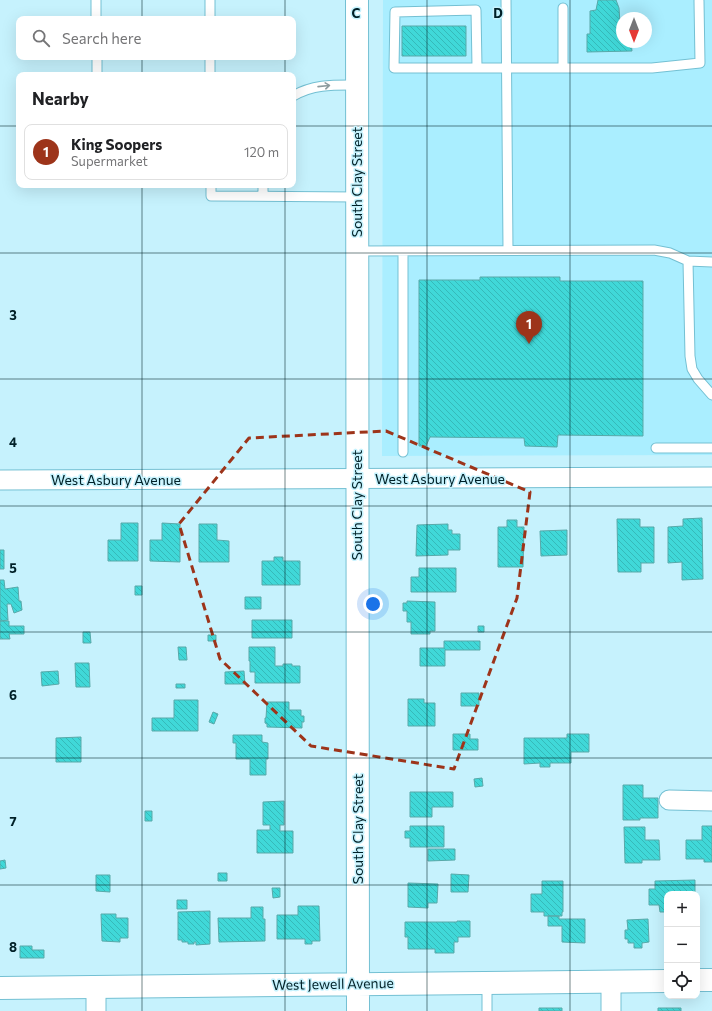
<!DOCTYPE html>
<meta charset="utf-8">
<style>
:root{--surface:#fff;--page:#f6f6f6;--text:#202124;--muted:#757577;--line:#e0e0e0;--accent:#9d341a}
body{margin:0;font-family:Commissioner,sans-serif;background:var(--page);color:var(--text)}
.controls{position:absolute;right:12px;bottom:12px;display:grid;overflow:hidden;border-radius:8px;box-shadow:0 4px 16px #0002}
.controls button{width:36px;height:36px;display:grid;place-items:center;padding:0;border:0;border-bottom:1px solid var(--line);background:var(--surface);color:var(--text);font:20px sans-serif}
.compass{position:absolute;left:616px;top:12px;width:36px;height:36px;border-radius:50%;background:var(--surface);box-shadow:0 4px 16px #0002;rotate:180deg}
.you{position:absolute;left:373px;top:604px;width:14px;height:14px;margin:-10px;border:3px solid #fff;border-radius:50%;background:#1a73e8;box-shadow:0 0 0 6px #1a73e833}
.badge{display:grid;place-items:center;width:26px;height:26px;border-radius:50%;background:var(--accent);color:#fff;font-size:13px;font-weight:700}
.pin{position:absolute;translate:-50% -33px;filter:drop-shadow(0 1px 2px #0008)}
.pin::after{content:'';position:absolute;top:21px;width:14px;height:12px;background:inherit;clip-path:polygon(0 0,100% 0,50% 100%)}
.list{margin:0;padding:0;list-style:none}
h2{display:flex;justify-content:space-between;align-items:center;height:52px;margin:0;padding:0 16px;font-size:17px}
h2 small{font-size:13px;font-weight:400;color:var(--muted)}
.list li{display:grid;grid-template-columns:26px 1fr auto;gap:12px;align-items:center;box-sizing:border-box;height:56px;margin:0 8px 8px;padding:0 8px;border:1px solid var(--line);border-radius:8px}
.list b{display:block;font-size:15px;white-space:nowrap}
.list p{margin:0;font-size:13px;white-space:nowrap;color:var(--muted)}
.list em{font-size:13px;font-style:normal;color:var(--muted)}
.icon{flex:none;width:22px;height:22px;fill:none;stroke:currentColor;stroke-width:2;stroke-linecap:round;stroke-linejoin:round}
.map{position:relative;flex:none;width:712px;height:1011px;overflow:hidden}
.search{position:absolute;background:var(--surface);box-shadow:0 4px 16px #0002;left:16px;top:16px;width:280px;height:44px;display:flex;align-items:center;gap:10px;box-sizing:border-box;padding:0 14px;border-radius:8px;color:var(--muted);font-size:15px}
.panel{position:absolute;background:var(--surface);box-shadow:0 4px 16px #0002;left:16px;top:72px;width:280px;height:116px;border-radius:8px}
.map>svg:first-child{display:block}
.built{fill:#aef;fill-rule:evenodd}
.building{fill:url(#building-back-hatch);stroke:#58a9a9}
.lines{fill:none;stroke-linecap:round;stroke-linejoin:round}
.service-casing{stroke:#74c0d3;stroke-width:11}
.minor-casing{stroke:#74c0d3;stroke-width:21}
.tertiary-casing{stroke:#74c0d3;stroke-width:24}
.service{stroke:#fff;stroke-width:9}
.minor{stroke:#fff;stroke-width:19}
.tertiary{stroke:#fff;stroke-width:22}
.oneway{stroke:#8c9b9e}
.marked{fill:none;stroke:#9d341a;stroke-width:3;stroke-dasharray:8 5;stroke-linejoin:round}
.grid{fill:none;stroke:#002027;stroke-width:1;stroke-opacity:0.55}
.labels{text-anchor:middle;stroke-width:3;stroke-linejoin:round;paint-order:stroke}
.street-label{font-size:14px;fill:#002027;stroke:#c6f2fd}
.grid-label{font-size:13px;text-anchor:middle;font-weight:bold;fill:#002027;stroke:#c6f2fd;stroke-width:3;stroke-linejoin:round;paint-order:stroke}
</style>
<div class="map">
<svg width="712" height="1011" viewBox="0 0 712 1011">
<defs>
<pattern id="building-back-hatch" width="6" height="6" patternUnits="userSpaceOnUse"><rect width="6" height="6" fill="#40d8d8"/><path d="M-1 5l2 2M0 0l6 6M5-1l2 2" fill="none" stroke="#36b9b9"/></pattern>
</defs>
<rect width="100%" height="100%" fill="#c6f2fd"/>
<path class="built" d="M383,0H712V455L382,456ZM622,18H646V42H622Z"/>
<path class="building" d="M598,0H616L619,8L620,23H622V42H631L632,51L587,52V34H590V11L596,10Z
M402,26H466V56H402Z
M480,277H560V281H643V436L558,435L557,447L525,446L524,438L430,437L426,446H419V280H480Z
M702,518L703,579L682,580V562L668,563V527L683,526V519Z
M617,519H640V527H654V563H641V572H618Z
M507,520H517V527H524L523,567H498V527H507Z
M121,523H138V561H108V540H121Z
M162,523L180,524V562L150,561V540H162Z
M199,524H217V540L229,541V562H199Z
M448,524V530H452V534H460V550H448V555L416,556L417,525Z
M567,530V555L541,556L540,531Z
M0,550H4V569H0Z
M274,557H283V561H300V585H262V561H274Z
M419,568H456V592H411V577H419Z
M0,580H4L5,589L18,587L19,601H21L22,610L14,613L11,604H7L8,620L0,621Z
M135,586H142V595H135Z
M245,597H261V609H245Z
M407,601L435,602V631H430V634H411V622H407V611H403V603H407Z
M252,620H292V638H252Z
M0,621H9V626H24V634H9L10,639H0Z
M478,626H484V632H478Z
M83,632H90L91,643H83Z
M208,635H216V641H208Z
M444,641H480V650H445V666H420V648H444Z
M178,647H186L187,660H179Z
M249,647H275V666H283V664H292V666H300V683H255V672H250V661H249Z
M75,663H89L90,687H76Z
M58,671L59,684L42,686L41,672Z
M244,671L245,684H225V672Z
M176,684H185V688H176Z
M461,693H479V706H461Z
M408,699H424V703H435V726H408Z
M174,700H198V731H152V718H174Z
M267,702H289V710H301V716H304V722H302V728L267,727V724L265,723V718H266Z
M213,712L218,714L214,724L209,722Z
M453,734H470V739H478V750H453Z
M567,734H589V752H571V763H550V767H540V763L524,764V738H567Z
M233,735H262V742L268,743V759H266V775H250V759H236V743H233Z
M81,737V762H56V738Z
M482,778L483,786L475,787L474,779Z
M623,785H643V798H658V818H640V820H623Z
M410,792H453V807H432V817H410Z
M284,801V825H280V831H293V853H257V830H270V825H263V802Z
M145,811H152V821H145Z
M410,826H444V847H410V838H405V831H410Z
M702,826H712V862H704V859H686V840H702Z
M624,827H645V840H659L660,860H642V863H625Z
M428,849H455V860L428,861Z
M5,860L6,868L0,869V861Z
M218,873H227V881H218Z
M451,874L469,875L468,892H451Z
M96,875H110V892L96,891Z
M695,880V894H667V912H660L659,905H649V889H655V881Z
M542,881H563V912H562V916H544V912H531V894H542Z
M408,883L438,884L437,903H428V908L408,907Z
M272,888H280V897L273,898Z
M177,900H187V909H177Z
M298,906H319L320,941H312V944H305V939H277V915H298Z
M251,907H263V919H265V941L219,942L218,918H251Z
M210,911V944L196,945V942H194V944H188V942H182V940H178V912Z
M101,914H116V918H128V938H120V942L102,941Z
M548,916H559V919H585V943L562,942V926H548Z
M648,919L649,942L642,943V948H634V943H628V939H625V930H628L627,920Z
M457,921H470V937H458V942H454V953H435V949H408V937H405V922H457Z
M20,946H32V950H44V958H20Z
M539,1008H562V1011H539Z
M658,1008H681V1011H658Z"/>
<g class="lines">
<g class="service-casing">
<path id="service" d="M96,0V19
M210,0V19
M506,0L508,250
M97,57V75
M210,57V75
M477,67L476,10L395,12L394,68H652L700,63L699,1
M563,67V8
M293,96C314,84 334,85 357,85
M211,185V196L357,197
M263,196V185
M357,251L654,250L670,253L688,261L690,356L692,369L698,379L712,395
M403,251V452
M688,261L712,262
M656,448H712
M487,982V1011"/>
</g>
<g class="minor-casing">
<path id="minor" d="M0,480L712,477
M669,800L712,801
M611,981V1011
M96,987V1011"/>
</g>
<g class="tertiary-casing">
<path id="tertiary" d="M357,0L358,1011
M697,980H712
M0,988L667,981"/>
</g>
<use href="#service" class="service"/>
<use href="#minor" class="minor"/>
<use href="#tertiary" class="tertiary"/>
</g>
<defs><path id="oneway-shaft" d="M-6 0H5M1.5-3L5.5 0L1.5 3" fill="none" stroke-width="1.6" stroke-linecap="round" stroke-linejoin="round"/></defs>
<use class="oneway" href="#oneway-shaft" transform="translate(324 86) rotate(-6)"/>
<path class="marked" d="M386,431L530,492L517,598L454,769L311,746L220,659L179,524L249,438Z"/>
<path class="grid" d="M142,0V19M285,0V19M427,0V1011M570,0V1011M142,57V75M285,57V75M0,126H19M293,126H712M142,185V1011M285,185V1011M0,253H712M0,379H712M0,506H712M0,632H712M0,758H712M0,885H712"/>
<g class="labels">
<g class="street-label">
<text transform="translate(357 182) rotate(-90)" y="5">South Clay Street</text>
<text x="440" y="484">West Asbury Avenue</text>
<text x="116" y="485">West Asbury Avenue</text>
<text transform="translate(357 505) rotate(-90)" y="5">South Clay Street</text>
<text transform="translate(358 829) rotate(-90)" y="5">South Clay Street</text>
<text transform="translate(333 984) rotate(-1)" y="5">West Jewell Avenue</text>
</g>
</g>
<g class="grid-label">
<text x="356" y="18">C</text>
<text x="498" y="18">D</text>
<text x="13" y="320">3</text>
<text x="13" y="447">4</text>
<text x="13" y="573">5</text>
<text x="13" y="700">6</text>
<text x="13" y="826">7</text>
<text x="13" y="952">8</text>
</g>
</svg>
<div class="controls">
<button>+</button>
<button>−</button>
<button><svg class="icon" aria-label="locate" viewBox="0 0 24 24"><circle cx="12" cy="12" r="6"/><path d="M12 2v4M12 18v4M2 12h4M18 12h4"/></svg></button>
</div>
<svg class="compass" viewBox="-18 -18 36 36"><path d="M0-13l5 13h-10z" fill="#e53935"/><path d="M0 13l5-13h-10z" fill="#757577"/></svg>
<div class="you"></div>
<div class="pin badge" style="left:529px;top:344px">1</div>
<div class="search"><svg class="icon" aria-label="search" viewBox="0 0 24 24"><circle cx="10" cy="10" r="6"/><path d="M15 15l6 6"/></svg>Search here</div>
<section class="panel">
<h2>Nearby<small></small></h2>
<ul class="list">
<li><span class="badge">1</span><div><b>King Soopers</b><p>Supermarket</p></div><em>120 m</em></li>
</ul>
</section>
</div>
